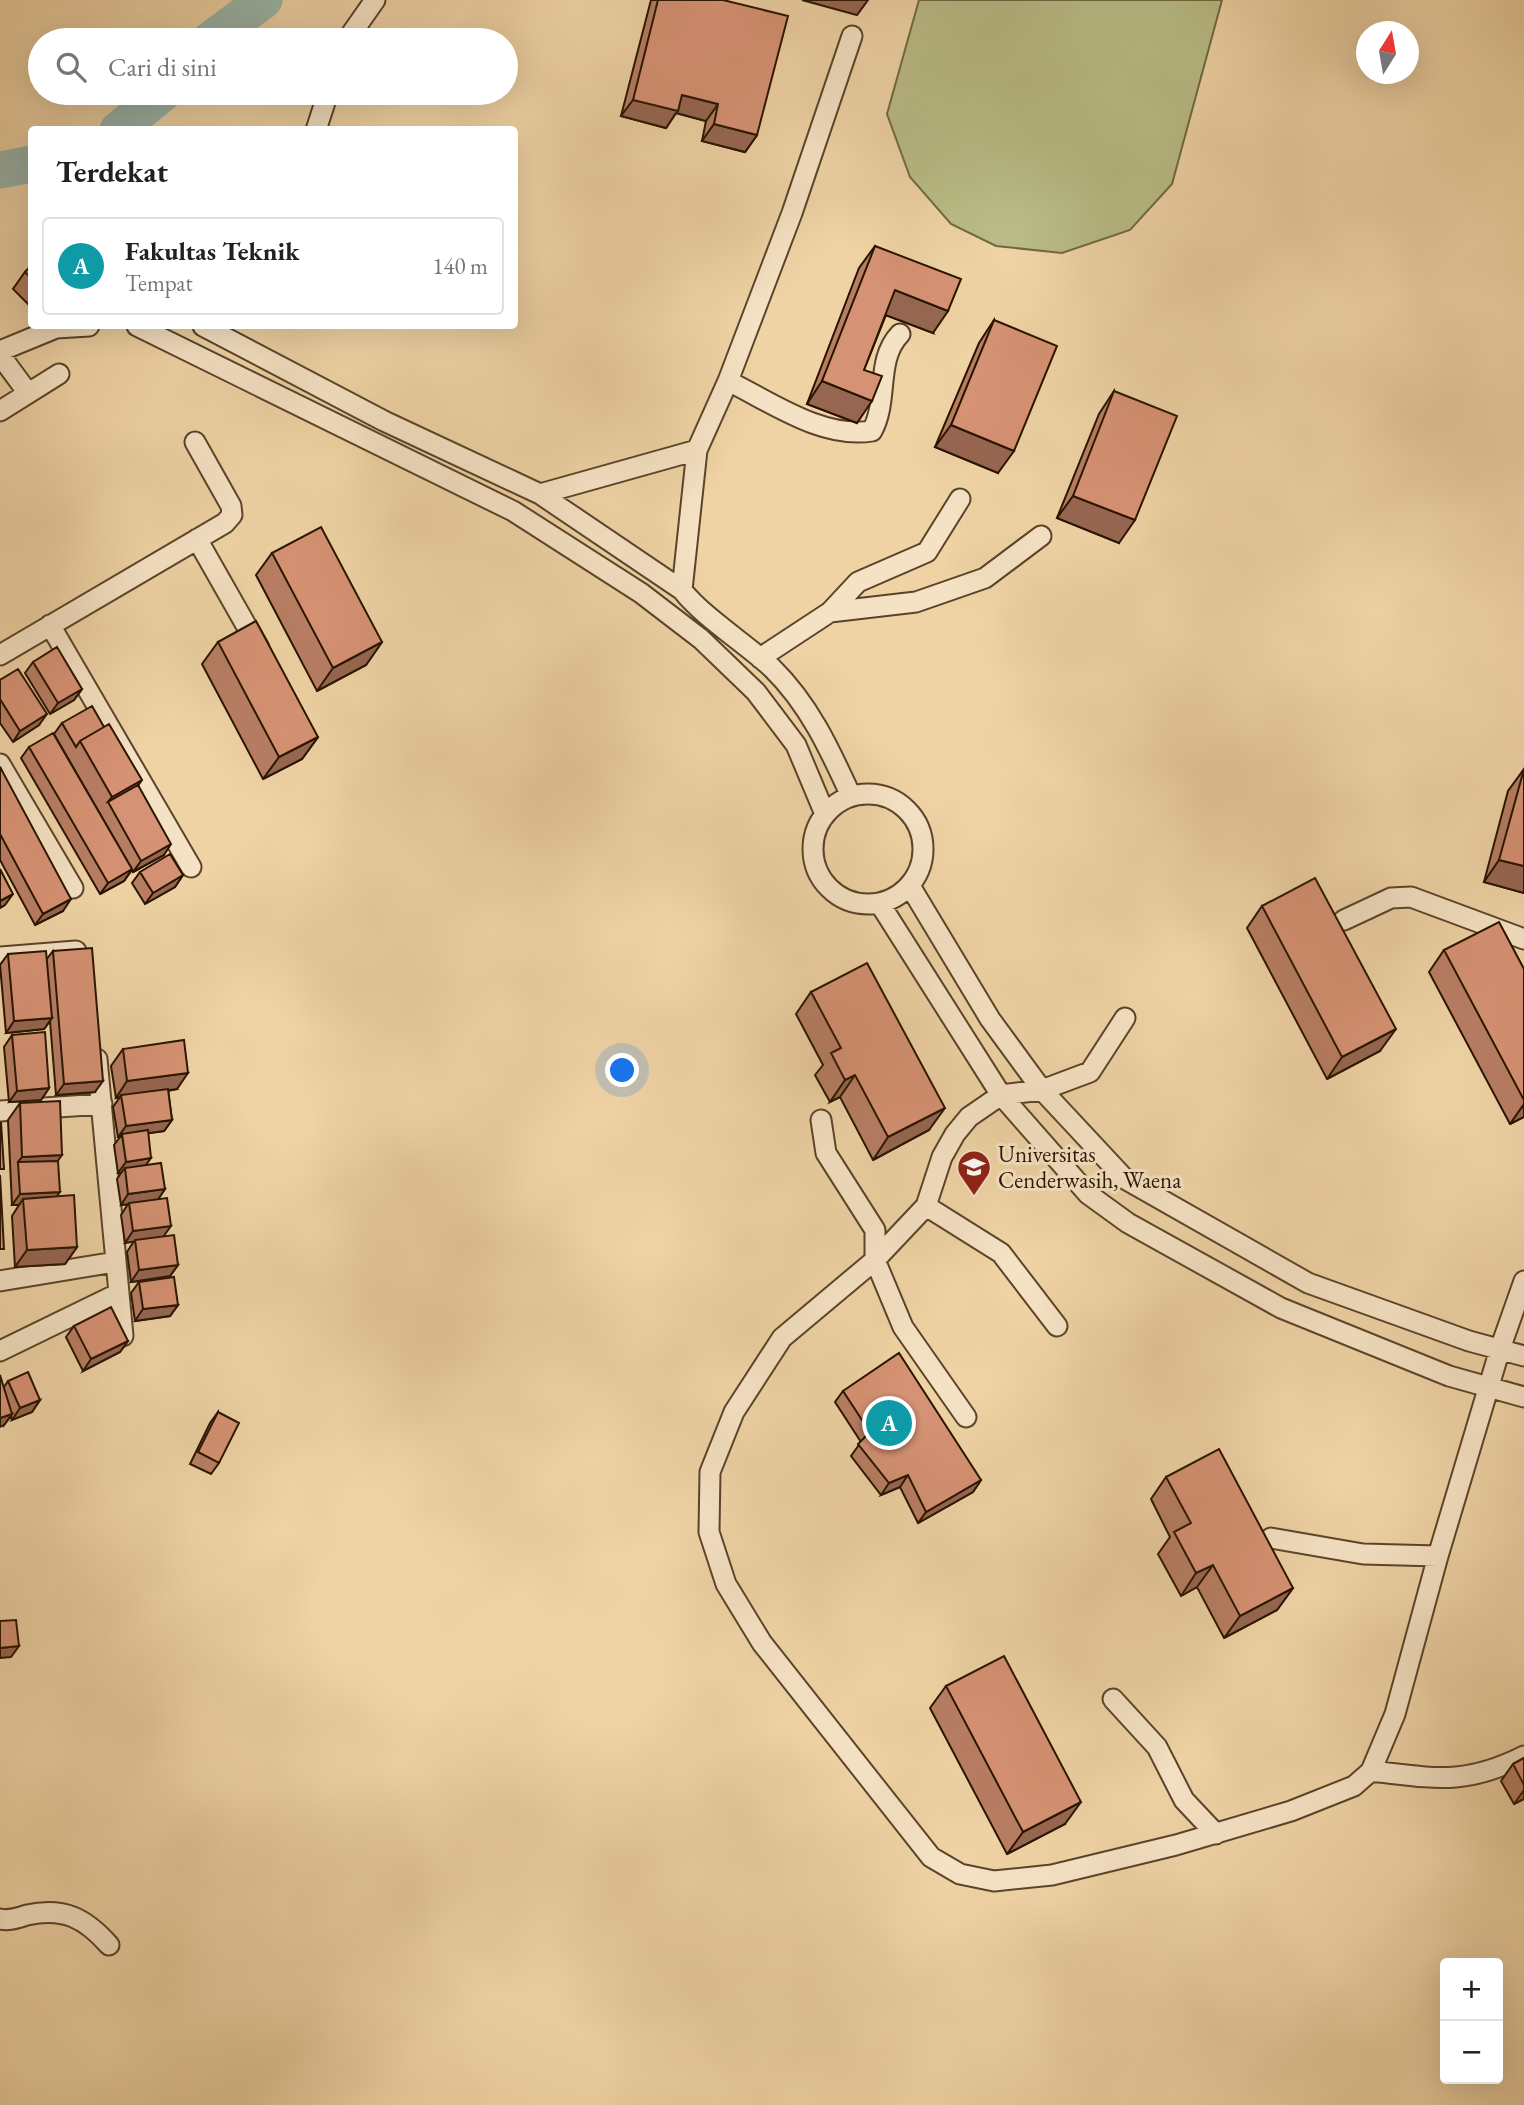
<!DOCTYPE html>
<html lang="id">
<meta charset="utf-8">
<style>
:root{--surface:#fff;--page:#f6f6f6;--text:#202124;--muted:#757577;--line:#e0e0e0;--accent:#8f2418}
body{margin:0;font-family:"EB Garamond",serif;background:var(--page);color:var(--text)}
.controls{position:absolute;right:21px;bottom:21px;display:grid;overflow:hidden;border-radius:7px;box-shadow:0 7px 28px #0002}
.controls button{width:63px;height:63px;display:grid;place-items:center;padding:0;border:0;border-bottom:2px solid var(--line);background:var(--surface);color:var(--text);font:35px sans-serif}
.compass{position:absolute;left:1356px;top:21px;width:63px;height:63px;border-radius:50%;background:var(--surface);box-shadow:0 7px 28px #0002;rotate:11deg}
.you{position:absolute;left:623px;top:1071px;width:24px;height:24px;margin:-18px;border:5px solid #fff;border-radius:50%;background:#1a73e8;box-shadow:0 0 0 10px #1a73e833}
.badge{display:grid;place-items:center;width:46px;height:46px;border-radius:50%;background:var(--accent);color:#fff;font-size:23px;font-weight:700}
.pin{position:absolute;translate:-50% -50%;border:4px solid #fff;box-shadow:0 2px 7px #0006}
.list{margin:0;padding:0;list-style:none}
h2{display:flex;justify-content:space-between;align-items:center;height:91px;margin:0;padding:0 28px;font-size:30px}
h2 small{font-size:23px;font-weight:400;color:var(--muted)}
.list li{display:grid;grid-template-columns:46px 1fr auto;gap:21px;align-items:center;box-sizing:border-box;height:98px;margin:0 14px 14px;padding:0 14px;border:2px solid var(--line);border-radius:7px}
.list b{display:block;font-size:26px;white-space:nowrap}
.list p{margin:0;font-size:23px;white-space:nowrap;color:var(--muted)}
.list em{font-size:23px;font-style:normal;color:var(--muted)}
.icon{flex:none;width:38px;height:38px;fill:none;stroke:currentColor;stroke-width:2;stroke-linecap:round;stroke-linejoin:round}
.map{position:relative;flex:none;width:1524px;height:2105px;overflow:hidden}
.search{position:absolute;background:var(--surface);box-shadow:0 7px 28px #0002;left:28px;top:28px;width:490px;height:77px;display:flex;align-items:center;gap:18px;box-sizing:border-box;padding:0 24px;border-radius:38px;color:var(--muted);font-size:26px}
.panel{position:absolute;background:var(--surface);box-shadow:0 7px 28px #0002;left:28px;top:126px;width:490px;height:203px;border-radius:7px}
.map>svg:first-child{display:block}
.green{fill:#b9bc86;stroke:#716843;stroke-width:2}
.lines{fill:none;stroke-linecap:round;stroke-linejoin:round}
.river{stroke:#9ab7ac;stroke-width:37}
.minor-casing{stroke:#5a4429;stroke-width:23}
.minor{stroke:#f5e2c4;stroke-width:19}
.wall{fill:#b87e64;stroke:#291400;stroke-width:2}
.shaded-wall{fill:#966651;stroke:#291400;stroke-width:2}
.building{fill:#d69274;stroke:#291400;stroke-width:2}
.labels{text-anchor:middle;stroke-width:6;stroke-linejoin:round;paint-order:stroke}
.poi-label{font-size:23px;fill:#291400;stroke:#f5e2c4;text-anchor:start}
</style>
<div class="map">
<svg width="1524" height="2105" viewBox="0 0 1524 2105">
<rect width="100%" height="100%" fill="#efd3a5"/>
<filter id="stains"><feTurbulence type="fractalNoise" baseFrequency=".00286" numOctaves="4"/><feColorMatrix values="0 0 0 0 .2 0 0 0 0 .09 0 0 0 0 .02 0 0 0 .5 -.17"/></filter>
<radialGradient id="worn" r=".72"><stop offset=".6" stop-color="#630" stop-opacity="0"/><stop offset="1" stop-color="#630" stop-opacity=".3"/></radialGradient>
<path class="green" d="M919,0H1222L1172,184L1130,230L1062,253L996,246L951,224L910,177L887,114Z"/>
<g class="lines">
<path class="river" d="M210,40L264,0
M118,130L163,93
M0,170L32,164"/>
<g class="minor-casing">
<path id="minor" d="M347,40L375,0
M316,130L328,93
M137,326L513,511L641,593L701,639L756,692L796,745L825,814
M203,326L384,421L540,494L682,590C703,617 745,643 772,668C809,704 830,750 851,796
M0,351L56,328L89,326
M0,355L28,393
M728,381C771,402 822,439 872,431C889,400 875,360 900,334
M0,411L59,374
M540,494L697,450
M197,539L259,648
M682,590L697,450L728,381L792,213L852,36
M830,612L916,602L985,578L1041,536
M50,625L191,867
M0,655L225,523L232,515L231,506L195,442
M760,658L830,612L858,582L927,552L960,499
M0,764L73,888
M813 849a55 55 0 1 1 110 0a55 55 0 1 1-110 0Z
M910,886L990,1019L1042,1090L1125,1179L1308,1283L1469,1341L1524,1356
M880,904L1001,1095L1088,1194L1128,1223L1281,1308L1449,1376L1524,1397
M1344,920L1391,898L1411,897L1524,939
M0,957L76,951
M1125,1018L1090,1072L1042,1090L1001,1095L969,1117L955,1134L942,1157L926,1206L875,1260L782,1338L734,1412L710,1472L709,1532L726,1584L762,1643L931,1857L960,1874L994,1881L1052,1875L1176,1845L1291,1811L1354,1786L1371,1771L1395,1714L1438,1556L1500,1349L1524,1281
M97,1059L123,1336
M0,1111L102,1104
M821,1120L826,1153L875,1230V1260L903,1327L966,1417
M926,1206L1001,1253L1057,1326
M0,1281L115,1262
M0,1351L119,1293
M1271,1538L1363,1554L1438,1556
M1113,1699L1157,1747L1184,1800L1216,1834
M1371,1771C1434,1778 1464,1786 1524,1756
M0,1919C10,1921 17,1918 27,1915C64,1907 85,1918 109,1945"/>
</g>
<use href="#minor" class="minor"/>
</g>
<path class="wall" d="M651,0H723L757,135L745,152L702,141L706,121L676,113L666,128L621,116Z
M875,246L933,333L886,315L864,370L857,423L807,404L859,268Z
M32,265V308L13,289L25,272Z
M994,320L998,473L935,447L979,343Z
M1114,391L1119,543L1057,518L1099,414Z
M272,553L382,642L366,665L317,691L256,575Z
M218,642L318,737L302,759L263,779L202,664Z
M33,662L82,689L74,700L50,714L25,673Z
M0,680L39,725L13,742L0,723Z
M62,723L138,785L164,855L133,872L132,870L124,881L100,894L21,758L29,747L127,861L54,734Z
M0,767L63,911L35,925L0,860Z
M1524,769V893L1484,882L1508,791Z
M140,872L183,875L175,887L145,904L132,883Z
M1262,906L1380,1051L1327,1079L1247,928Z
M1444,950L1524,969V1117L1510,1124L1429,972Z
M53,951L95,1092L56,1095L50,1021L44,1029L6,1033L0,965L8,954L46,960Z
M811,992L929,1130L873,1160L840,1097L830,1102L815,1075L823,1065L796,1014Z
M12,1035L49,1088L41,1100L9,1102L4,1047Z
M123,1049L177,1089L168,1091L172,1120L164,1131L148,1133L147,1165L165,1189L158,1199L163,1236L178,1265L170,1276L131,1282L127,1252L134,1241L125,1243L121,1215L128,1204L121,1205L117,1179L121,1173H118L114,1145L120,1137H118L113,1107L120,1097L116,1098L111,1066Z
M20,1103L58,1161L57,1196L77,1247L65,1264L15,1267L12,1216L19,1205H12L8,1120Z
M139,1282L178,1305L170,1316L135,1321L131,1293Z
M74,1326L128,1341L120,1352L83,1371L66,1337Z
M8,1381L40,1400L32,1412L12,1420L11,1416L4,1425V1387Z
M843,1391L981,1480L973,1492L918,1523L900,1487L881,1495L851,1456L861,1442L835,1402Z
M218,1412L219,1463L211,1474L190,1464L210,1423Z
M1166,1477L1293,1588L1277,1610L1224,1638L1197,1587L1181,1596L1158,1554L1170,1537L1151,1499Z
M946,1686L1065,1824L1007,1854L930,1708Z
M1524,1758V1799L1514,1804L1501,1781L1513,1764Z"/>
<path class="shaded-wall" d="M802,0H868L857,15Z
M682,95L718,104L706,121L676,113L666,128L621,116L633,100Z
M714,124L757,135L745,152L702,141Z
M895,290L948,311L933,333L880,313Z
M822,381L872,401L857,423L807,404Z
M951,425L1014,451L998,473L935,447Z
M1073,496L1135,520L1119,543L1057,518Z
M382,642L366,665L317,691L333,668Z
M82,689L74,700L50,714L58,703Z
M47,714L39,725L13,742L20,731Z
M318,737L302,759L263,779L279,757Z
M142,780L130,797L108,802L112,797Z
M171,844L164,855L133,872L141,861Z
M1499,860L1524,866V893L1484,882Z
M132,869L124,881L100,894L108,883Z
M183,875L175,887L145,904L153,893Z
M13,894L5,905L0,908V901Z
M71,899L63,911L35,925L43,914Z
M52,1018L44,1029L6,1033L14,1021Z
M1396,1029L1380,1051L1327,1079L1342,1057Z
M188,1073L177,1089L121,1097V1095L120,1097L116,1098L127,1081Z
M855,1075L840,1097L830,1102L845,1080Z
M103,1081L95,1092L56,1095L64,1084Z
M49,1088L41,1100L9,1102L17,1091Z
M1524,1104V1117L1510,1124Z
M945,1108L929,1130L873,1160L888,1137Z
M172,1120L164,1131L122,1137V1134L120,1137H118L126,1126Z
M62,1155L50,1172L18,1162L22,1157Z
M151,1158L143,1169L125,1168L121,1173H118L126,1162Z
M165,1189L157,1201L121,1205L128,1194Z
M60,1192L52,1203L23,1199L19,1205H12L20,1194Z
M171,1226L163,1237L125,1243L133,1231Z
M77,1247L65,1264L15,1267L27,1250Z
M178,1265L170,1276L131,1282L139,1270Z
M178,1305L170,1316L135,1321L143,1309Z
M128,1341L120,1352L83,1371L91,1359Z
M40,1400L32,1412L12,1420L20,1408Z
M12,1414L4,1425L0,1427V1418Z
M908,1475L900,1487L881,1495L889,1483Z
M981,1480L973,1492L918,1523L926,1512Z
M1213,1565L1197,1587L1181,1596L1196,1573Z
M1293,1588L1277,1610L1224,1638L1240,1616Z
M19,1646L11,1657L0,1658V1648Z
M1524,1790V1799L1514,1804Z
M1081,1802L1065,1824L1007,1854L1023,1832Z"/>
<path class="building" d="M658,0H723L788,16L757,135L714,124L718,104L682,95L678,111L633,100Z
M875,246L961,279L948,311L895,290L864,370L882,376L872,401L822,381Z
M32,265V279L25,272Z
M994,320L1057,346L1014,451L951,425Z
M1114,391L1177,416L1135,520L1073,496Z
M321,527L382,642L333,668L272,553Z
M256,621L318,737L279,757L218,642Z
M57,647L82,689L58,703L33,662Z
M18,669L47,714L20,731L0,699V680Z
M92,706L104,727L80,741L76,747L62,723Z
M109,724L142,780L112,797L80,741Z
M53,733L132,869L108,883L29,747Z
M0,767L71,899L43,914L0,834Z
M1524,769V866L1499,860Z
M138,785L171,844L141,861L108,802Z
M170,854L183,875L153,893L140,872Z
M0,869L13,894L0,901Z
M1315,878L1396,1029L1342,1057L1262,906Z
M1499,922L1524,969V1100L1444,950Z
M92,948L103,1081L64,1084L53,951Z
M46,951L52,1018L14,1021L8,954Z
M867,963L945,1108L888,1137L855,1075L845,1080L831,1053L841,1048L811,992Z
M45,1032L49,1088L17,1091L12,1035Z
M184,1040L188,1073L127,1081L123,1049Z
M168,1089L172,1120L126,1126L121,1095Z
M60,1101L62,1155L22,1157L20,1103Z
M0,1123H1L4,1169H0Z
M148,1130L151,1158L126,1162L122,1134Z
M58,1161L60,1192L20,1194L18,1162Z
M161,1163L165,1189L128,1194L125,1168Z
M0,1175L4,1249H0Z
M74,1195L77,1247L27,1250L23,1199Z
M167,1198L171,1226L133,1231L129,1203Z
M174,1235L178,1265L139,1270L135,1240Z
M174,1277L178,1305L143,1309L139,1282Z
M111,1307L128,1341L91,1359L74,1326Z
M899,1353L981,1480L926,1512L908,1475L889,1483L858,1444L870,1432L843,1391Z
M28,1372L40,1400L20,1408L8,1381Z
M0,1375L12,1414L0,1418Z
M218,1412L239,1423L219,1463L198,1452Z
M1219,1449L1293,1588L1240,1616L1213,1565L1196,1573L1174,1532L1191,1523L1166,1477Z
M16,1620L19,1646L0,1648V1621Z
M1004,1656L1081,1802L1023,1832L946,1686Z
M1524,1758V1785L1513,1764Z"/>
<defs>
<g id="university-pin" transform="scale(1.75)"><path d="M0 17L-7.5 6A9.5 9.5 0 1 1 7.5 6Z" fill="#8f2418" stroke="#f5e2c4"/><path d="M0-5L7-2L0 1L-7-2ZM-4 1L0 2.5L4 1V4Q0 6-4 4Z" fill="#fff"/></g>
</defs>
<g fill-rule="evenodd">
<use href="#university-pin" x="974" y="1167"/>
</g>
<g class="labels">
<g class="poi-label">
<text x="998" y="1162">Universitas<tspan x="998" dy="26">Cenderwasih, Waena</tspan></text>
</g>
</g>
<rect width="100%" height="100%" filter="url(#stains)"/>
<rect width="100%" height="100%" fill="url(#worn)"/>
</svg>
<div class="controls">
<button>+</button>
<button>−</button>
</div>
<svg class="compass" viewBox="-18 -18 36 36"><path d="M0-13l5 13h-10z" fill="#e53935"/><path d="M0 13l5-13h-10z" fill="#757577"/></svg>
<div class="you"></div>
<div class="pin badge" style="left:889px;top:1423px;background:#0f9aa8">A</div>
<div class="search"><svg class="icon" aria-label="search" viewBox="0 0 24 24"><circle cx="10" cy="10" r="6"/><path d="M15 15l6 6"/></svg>Cari di sini</div>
<section class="panel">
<h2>Terdekat<small></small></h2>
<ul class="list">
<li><span class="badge" style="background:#0f9aa8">A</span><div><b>Fakultas Teknik</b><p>Tempat</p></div><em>140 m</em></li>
</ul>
</section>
</div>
